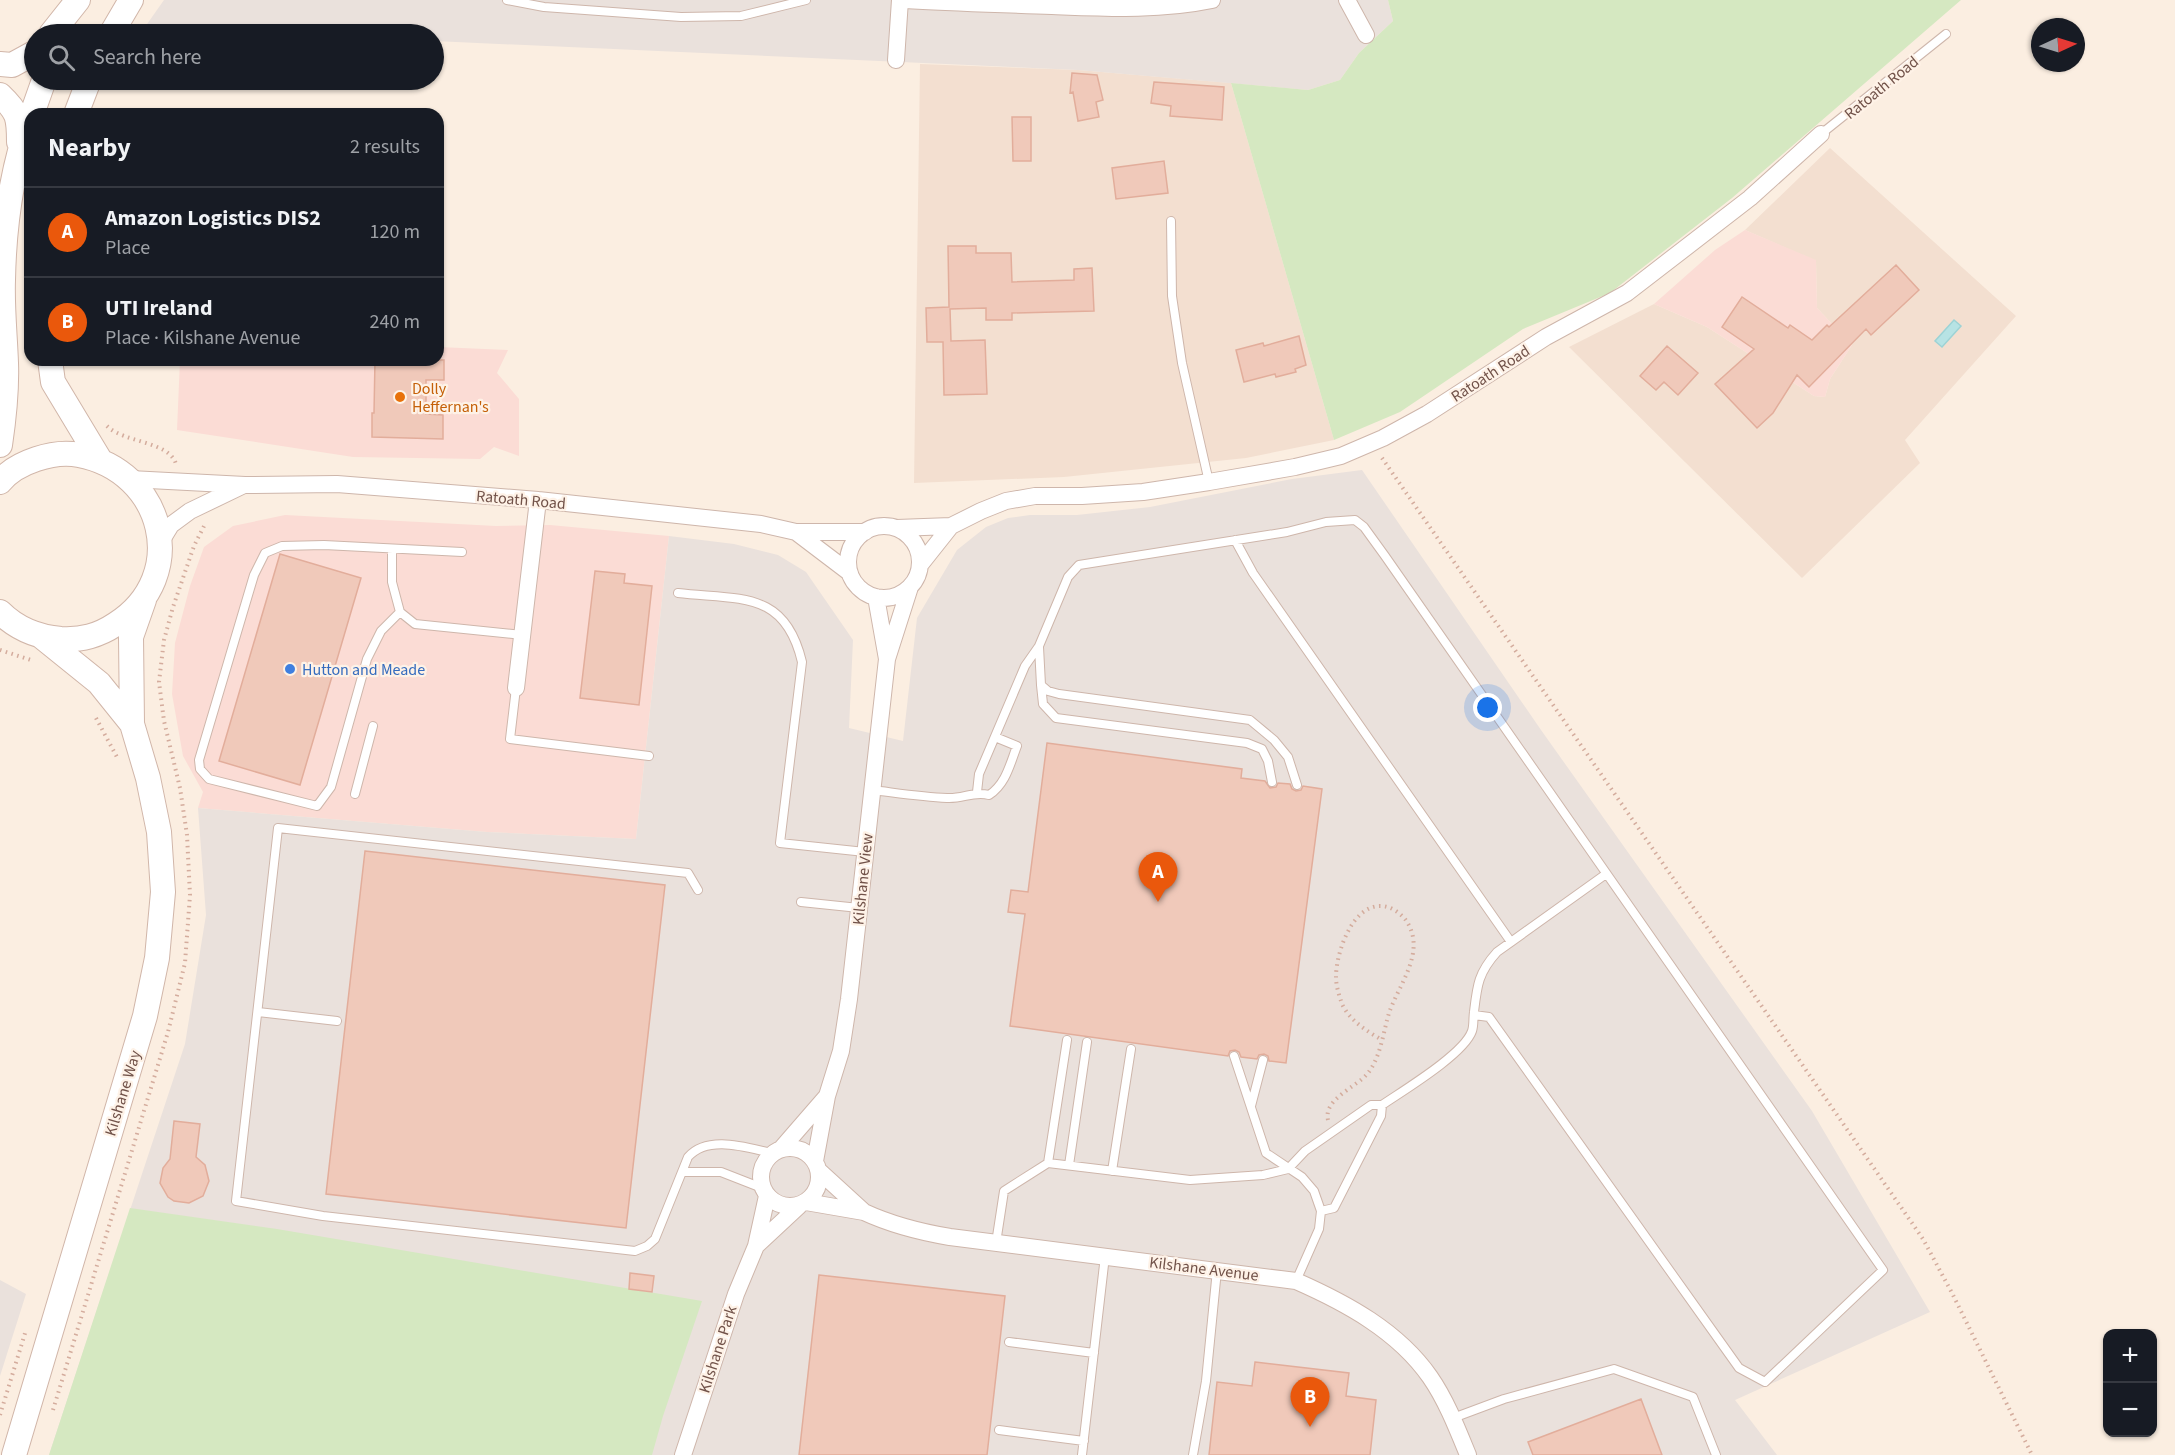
<!DOCTYPE html>
<meta charset="utf-8">
<style>
:root{--surface:#171b24;--page:#242831;--text:#f1f3f6;--muted:#9ea1a6;--line:#363941;--accent:#ea580c}
body{margin:0;font-family:"Source Sans 3",sans-serif;background:var(--page);color:var(--text)}
.controls{position:absolute;right:18px;bottom:18px;display:grid;overflow:hidden;border-radius:12px;box-shadow:0 2px 4px #0004}
.controls button{width:54px;height:54px;display:grid;place-items:center;padding:0;border:0;border-bottom:2px solid var(--line);background:var(--surface);color:var(--text);font:30px sans-serif}
.compass{position:absolute;left:2031px;top:18px;width:54px;height:54px;border-radius:50%;background:var(--surface);box-shadow:0 2px 4px #0004;rotate:86deg}
.you{position:absolute;left:1488px;top:708px;width:21px;height:21px;margin:-15px;border:4px solid #fff;border-radius:50%;background:#1a73e8;box-shadow:0 0 0 9px #1a73e833}
.badge{display:grid;place-items:center;width:39px;height:39px;border-radius:50%;background:var(--accent);color:#fff;font-size:20px;font-weight:700}
.pin{position:absolute;translate:-50% -50px;filter:drop-shadow(0 2px 3px #0008)}
.pin::after{content:'';position:absolute;top:32px;width:21px;height:18px;background:inherit;clip-path:polygon(0 0,100% 0,50% 100%)}
.list{margin:0;padding:0;list-style:none}
h2{display:flex;justify-content:space-between;align-items:center;height:78px;margin:0;padding:0 24px;font-size:26px}
h2 small{font-size:20px;font-weight:400;color:var(--muted)}
.list li{display:grid;grid-template-columns:39px 1fr auto;gap:18px;align-items:center;box-sizing:border-box;height:90px;padding:0 24px;border-top:2px solid var(--line)}
.list b{display:block;font-size:22px;white-space:nowrap}
.list p{margin:0;font-size:20px;white-space:nowrap;color:var(--muted)}
.list em{font-size:20px;font-style:normal;color:var(--muted)}
.icon{flex:none;width:33px;height:33px;fill:none;stroke:currentColor;stroke-width:2;stroke-linecap:round;stroke-linejoin:round}
.map{position:relative;flex:none;width:2175px;height:1455px;overflow:hidden}
.search{position:absolute;background:var(--surface);box-shadow:0 2px 4px #0004;left:24px;top:24px;width:420px;height:66px;display:flex;align-items:center;gap:15px;box-sizing:border-box;padding:0 21px;border-radius:33px;color:var(--muted);font-size:22px}
.panel{position:absolute;background:var(--surface);box-shadow:0 2px 4px #0004;left:24px;top:108px;width:420px;height:258px;border-radius:18px}
.map>svg:first-child{display:block}
.residential{fill:#f3dfd0}
.commercial{fill:#fbdcd5}
.industrial{fill:#eae1dc}
.green{fill:#d5e8c1}
.water{fill:#b7e3e4;stroke:#9dd3d5;stroke-width:1.5}
.building{fill:#f0c9ba;stroke:#e2ad9b;stroke-width:1.5}
.lines{fill:none;stroke-linecap:round;stroke-linejoin:round}
.lane-casing{stroke:#ceb6ab;stroke-width:10}
.street-casing{stroke:#ceb6ab;stroke-width:18}
.secondary-casing{stroke:#d1b6a9;stroke-width:26}
.path{stroke:#d4ac9d;stroke-width:4;stroke-dasharray:1.5 4.5;stroke-linecap:butt}
.lane{stroke:#fff;stroke-width:8}
.street{stroke:#fff;stroke-width:16}
.secondary{stroke:#fff;stroke-width:24}
.food-dot{fill:#e8710a;stroke:#fef2e7;stroke-width:2}
.shop-dot{fill:#3f7fe0;stroke:#fef2e7;stroke-width:2}
.labels{text-anchor:middle;stroke-width:4.5;stroke-linejoin:round;paint-order:stroke}
.street-label{font-size:16px;fill:#715249;stroke:#fef2e7}
.food-label{font-size:16px;fill:#c56008;stroke:#fef2e7;text-anchor:start}
.shop-label{font-size:16px;fill:#366cbe;stroke:#fef2e7;text-anchor:start}
</style>
<div class="map">
<svg width="2175" height="1455" viewBox="0 0 2175 1455">
<rect width="100%" height="100%" fill="#fbeee1"/>
<path class="residential" d="M920,64L1078,70L1231,83L1334,440L1246,458L1064,477L914,483Z
M1830,148L2016,316L1905,440L1920,463L1802,578L1569,347L1654,304L1707,327L1814,396L1825,397L1830,379L1852,345L1817,308L1816,261L1745,230Z"/>
<path class="commercial" d="M1745,230L1816,260L1817,308L1852,345L1830,379L1825,397L1814,396L1707,327L1654,304L1715,250Z
M438,347L508,350L497,373L519,399V456L494,447L480,459L353,457L177,430L180,360H438Z
M285,515L496,526L550,525L669,536L636,839L487,832L198,808L203,792L183,756L172,694L175,643L190,586L204,547L233,526Z"/>
<path class="industrial" d="M164,0H1388L1393,21L1359,53L1340,80L1308,90L1078,70L434,41V34H294L145,27Z
M1362,470L1541,730L1812,1111L1930,1312L1735,1400L1777,1455H49L185,1044L206,915L198,808L487,832L636,839L669,536L734,544L778,555L806,572L853,640L849,728L903,741L917,618L957,550L986,527L1008,518L1030,515H1077L1150,507L1292,479Z
M0,1280L26,1294L0,1376Z"/>
<path class="green" d="M1388,0H1961L1732,198L1610,293L1523,329L1400,412L1334,440L1231,83L1308,90L1340,80L1359,53L1393,21Z
M130,1208L277,1229L702,1301L663,1416L652,1455H49Z"/>
<path class="water" d="M1954,320L1961,326L1942,347L1935,341Z"/>
<path class="building" d="M1072,73L1097,75L1103,100L1096,102L1099,117L1078,121L1073,92L1070,93Z
M1154,82L1224,87L1222,120L1170,116L1171,106L1151,103Z
M1012,117H1031V161H1013Z
M1164,161L1168,193L1116,199L1112,168Z
M948,246H976V253H1011L1012,282L1074,280V269L1092,268L1094,311L1012,313V320H986V308L950,309L951,341L985,340L987,394L944,395L943,342H927L926,308L949,307Z
M1896,265L1919,290L1871,335L1866,329L1809,387L1797,375L1773,413L1757,428L1715,384L1754,349L1722,327L1742,297L1788,328L1790,325L1812,340L1827,325L1829,327Z
M1299,336L1306,365L1295,369L1296,372L1276,377L1275,374L1244,382L1236,350L1263,343L1264,346Z
M1667,346L1698,373L1678,395L1664,382L1656,390L1640,376Z
M375,360H444V380H426V414L443,415V439L372,437V413H374Z
M280,554L361,578L300,785L219,761Z
M595,571L625,574L624,583L652,586L639,705L580,698Z
M1047,743L1242,769L1241,778L1265,781L1270,788L1276,787L1278,783L1290,784L1292,789L1296,791L1301,790L1303,786L1322,789L1286,1063L1269,1061L1268,1056L1264,1054L1259,1055L1257,1059L1241,1057L1239,1052L1235,1050L1230,1051L1228,1056L1010,1026L1025,914L1008,912L1011,890L1028,892Z
M365,851L665,885L626,1228L326,1194Z
M174,1121L200,1124L196,1157L205,1165L209,1181L203,1196L189,1203L174,1201L168,1197L160,1183L163,1168L170,1159Z
M630,1273L654,1276L652,1292L629,1289Z
M819,1275L1005,1296L987,1455H799Z
M1255,1362L1349,1373L1346,1396L1376,1400L1370,1455H1209L1217,1382L1252,1386Z
M1641,1399L1662,1455H1533L1528,1442Z"/>
<g class="lines">
<g class="lane-casing">
<path id="lane" d="M507,0L544,7L681,17L741,16L806,0
M1821,134L1946,34
M1171,221L1172,296L1182,363L1209,482
M1235,540L1253,573L1511,942
M392,550V582L400,612L415,624L523,635
M678,593C740,600 785,590 802,662L780,843L865,852
M400,612L381,631L367,659L331,787L317,806L209,779L200,769L199,760L254,575L265,553L282,546L324,545L462,552
M1039,647L1041,685L1048,691L1059,694L1250,720L1274,740L1288,757L1297,785
M1041,685L1043,704L1056,718L1247,743L1262,749L1268,761L1272,782
M516,688L510,739L649,756
M872,790C897,793 922,797 947,798C963,799 973,791 989,795C1006,784 1010,764 1017,746L995,737
M977,792L979,774L1025,666L1039,646L1068,577L1079,565L1287,532L1326,522L1355,520L1364,527L1385,556L1883,1270L1765,1382L1739,1368L1489,1017L1474,1015
M355,794L373,726
M698,890L688,873L278,828L236,1201L323,1216L635,1251L647,1246L655,1239L688,1157C708,1134 748,1148 772,1153
M801,902L859,908
M258,1012L337,1021
M1234,1056L1266,1153L1302,1177L1314,1191L1321,1211L1319,1229L1296,1281
M1251,1106L1263,1060
M1048,1163L1067,1040
M1069,1165L1087,1042
M1112,1171L1131,1049
M683,1172H721L762,1188
M1321,1211L1334,1208L1381,1116L1382,1105
M996,1243L1004,1191L1048,1163L1190,1180L1263,1175L1288,1169L1305,1151L1371,1105H1382C1404,1090 1464,1054 1472,1031C1474,1025 1473,1018 1474,1012C1477,986 1478,973 1497,952L1606,874
M1009,1342L1094,1353
M1453,1418L1504,1399L1614,1369L1693,1397L1716,1455
M999,1430L1084,1441
M1082,1455L1105,1256
M1193,1455L1206,1381L1217,1270"/>
</g>
<g class="street-casing">
<path id="street" d="M905,0C954,3 1003,4 1052,6C1106,8 1159,11 1212,0
M1347,0L1366,35
M896,60L900,0
M130,479L245,485L337,484L538,500L761,524L796,532
M951,526L981,511L1006,501L1035,496H1082L1143,492L1209,482L1295,467L1341,456L1383,438L1427,414L1546,337L1627,293L1750,198L1821,134
M848 562a36 36 0 1 1 72 0a36 36 0 1 1-72 0Z
M897,528L951,526L920,565
M160,543L171,525L190,511L244,485
M850,573L796,532H865
M876,597L887,659L910,587
M516,688L538,500
M827,1096L841,1051L849,999L887,659
M761 1177a29 29 0 1 1 58 0a29 29 0 1 1-58 0Z
M781,1149L827,1096L815,1161
M767,1196L756,1246L799,1206
M806,1202L864,1212L818,1170
M864,1212C892,1225 920,1232 950,1237L1296,1281C1346,1303 1398,1331 1430,1377C1446,1400 1457,1428 1468,1455
M683,1455L736,1294L756,1246"/>
</g>
<g class="secondary-casing">
<path id="secondary" d="M51,34L78,0
M111,34L131,0
M0,64L12,65L34,53
M0,95C18,112 19,117 19,142
M32,114L44,80
M76,114L89,80
M50,360L53,382L100,460
M0,445C4,418 7,390 6,363C5,335 2,308 3,280C4,227 12,169 30,119
M0,482C16,462 54,450 79,455C164,471 191,576 116,624C98,636 82,640 61,639C37,637 17,629 0,612
M42,637L99,683L132,724
M14,1455L145,1016L157,958L163,892L159,832L148,778L132,724L131,637L144,600"/>
</g>
<path class="path" d="M107,426C124,443 169,441 176,464
M1382,458L1923,1239L1952,1293L2032,1455
M0,650L34,661
M96,718L118,759
M1328,1120C1323,1099 1357,1087 1368,1073C1381,1056 1383,1033 1389,1013C1399,984 1428,950 1405,919C1399,912 1390,906 1381,906C1352,905 1336,953 1336,977C1336,986 1339,995 1342,1004C1350,1021 1367,1031 1382,1040
M53,1410L168,1032L185,963L190,895L187,835L180,788L164,721L159,682L164,640L173,607L194,546L204,526L202,524
M0,1415L26,1330"/>
<use href="#lane" class="lane"/>
<use href="#street" class="street"/>
<use href="#secondary" class="secondary"/>
</g>
<circle class="food-dot" cx="400" cy="397" r="6"/>
<circle class="shop-dot" cx="290" cy="669" r="6"/>
<g class="labels">
<g class="street-label">
<text transform="translate(1881 87) rotate(-39)" y="6">Ratoath Road</text>
<text transform="translate(1490 373) rotate(-33)" y="6">Ratoath Road</text>
<text transform="translate(521 499) rotate(5)" y="6">Ratoath Road</text>
<text transform="translate(862 879) rotate(-84)" y="6">Kilshane View</text>
<text transform="translate(122 1093) rotate(-73)" y="6">Kilshane Way</text>
<text transform="translate(1204 1268) rotate(7)" y="6">Kilshane Avenue</text>
<text transform="translate(717 1349) rotate(-72)" y="6">Kilshane Park</text>
</g>
<g class="food-label">
<text x="412" y="394">Dolly<tspan x="412" dy="18">Heffernan's</tspan></text>
</g>
<g class="shop-label">
<text x="302" y="675">Hutton and Meade</text>
</g>
</g>
</svg>
<div class="controls">
<button>+</button>
<button>−</button>
</div>
<svg class="compass" viewBox="-18 -18 36 36"><path d="M0-13l5 13h-10z" fill="#e53935"/><path d="M0 13l5-13h-10z" fill="#9ea1a6"/></svg>
<div class="you"></div>
<div class="pin badge" style="left:1158px;top:902px">A</div>
<div class="pin badge" style="left:1310px;top:1427px">B</div>
<div class="search"><svg class="icon" aria-label="search" viewBox="0 0 24 24"><circle cx="10" cy="10" r="6"/><path d="M15 15l6 6"/></svg>Search here</div>
<section class="panel">
<h2>Nearby<small>2 results</small></h2>
<ul class="list">
<li><span class="badge">A</span><div><b>Amazon Logistics DIS2</b><p>Place</p></div><em>120 m</em></li>
<li><span class="badge">B</span><div><b>UTI Ireland</b><p>Place · Kilshane Avenue</p></div><em>240 m</em></li>
</ul>
</section>
</div>
